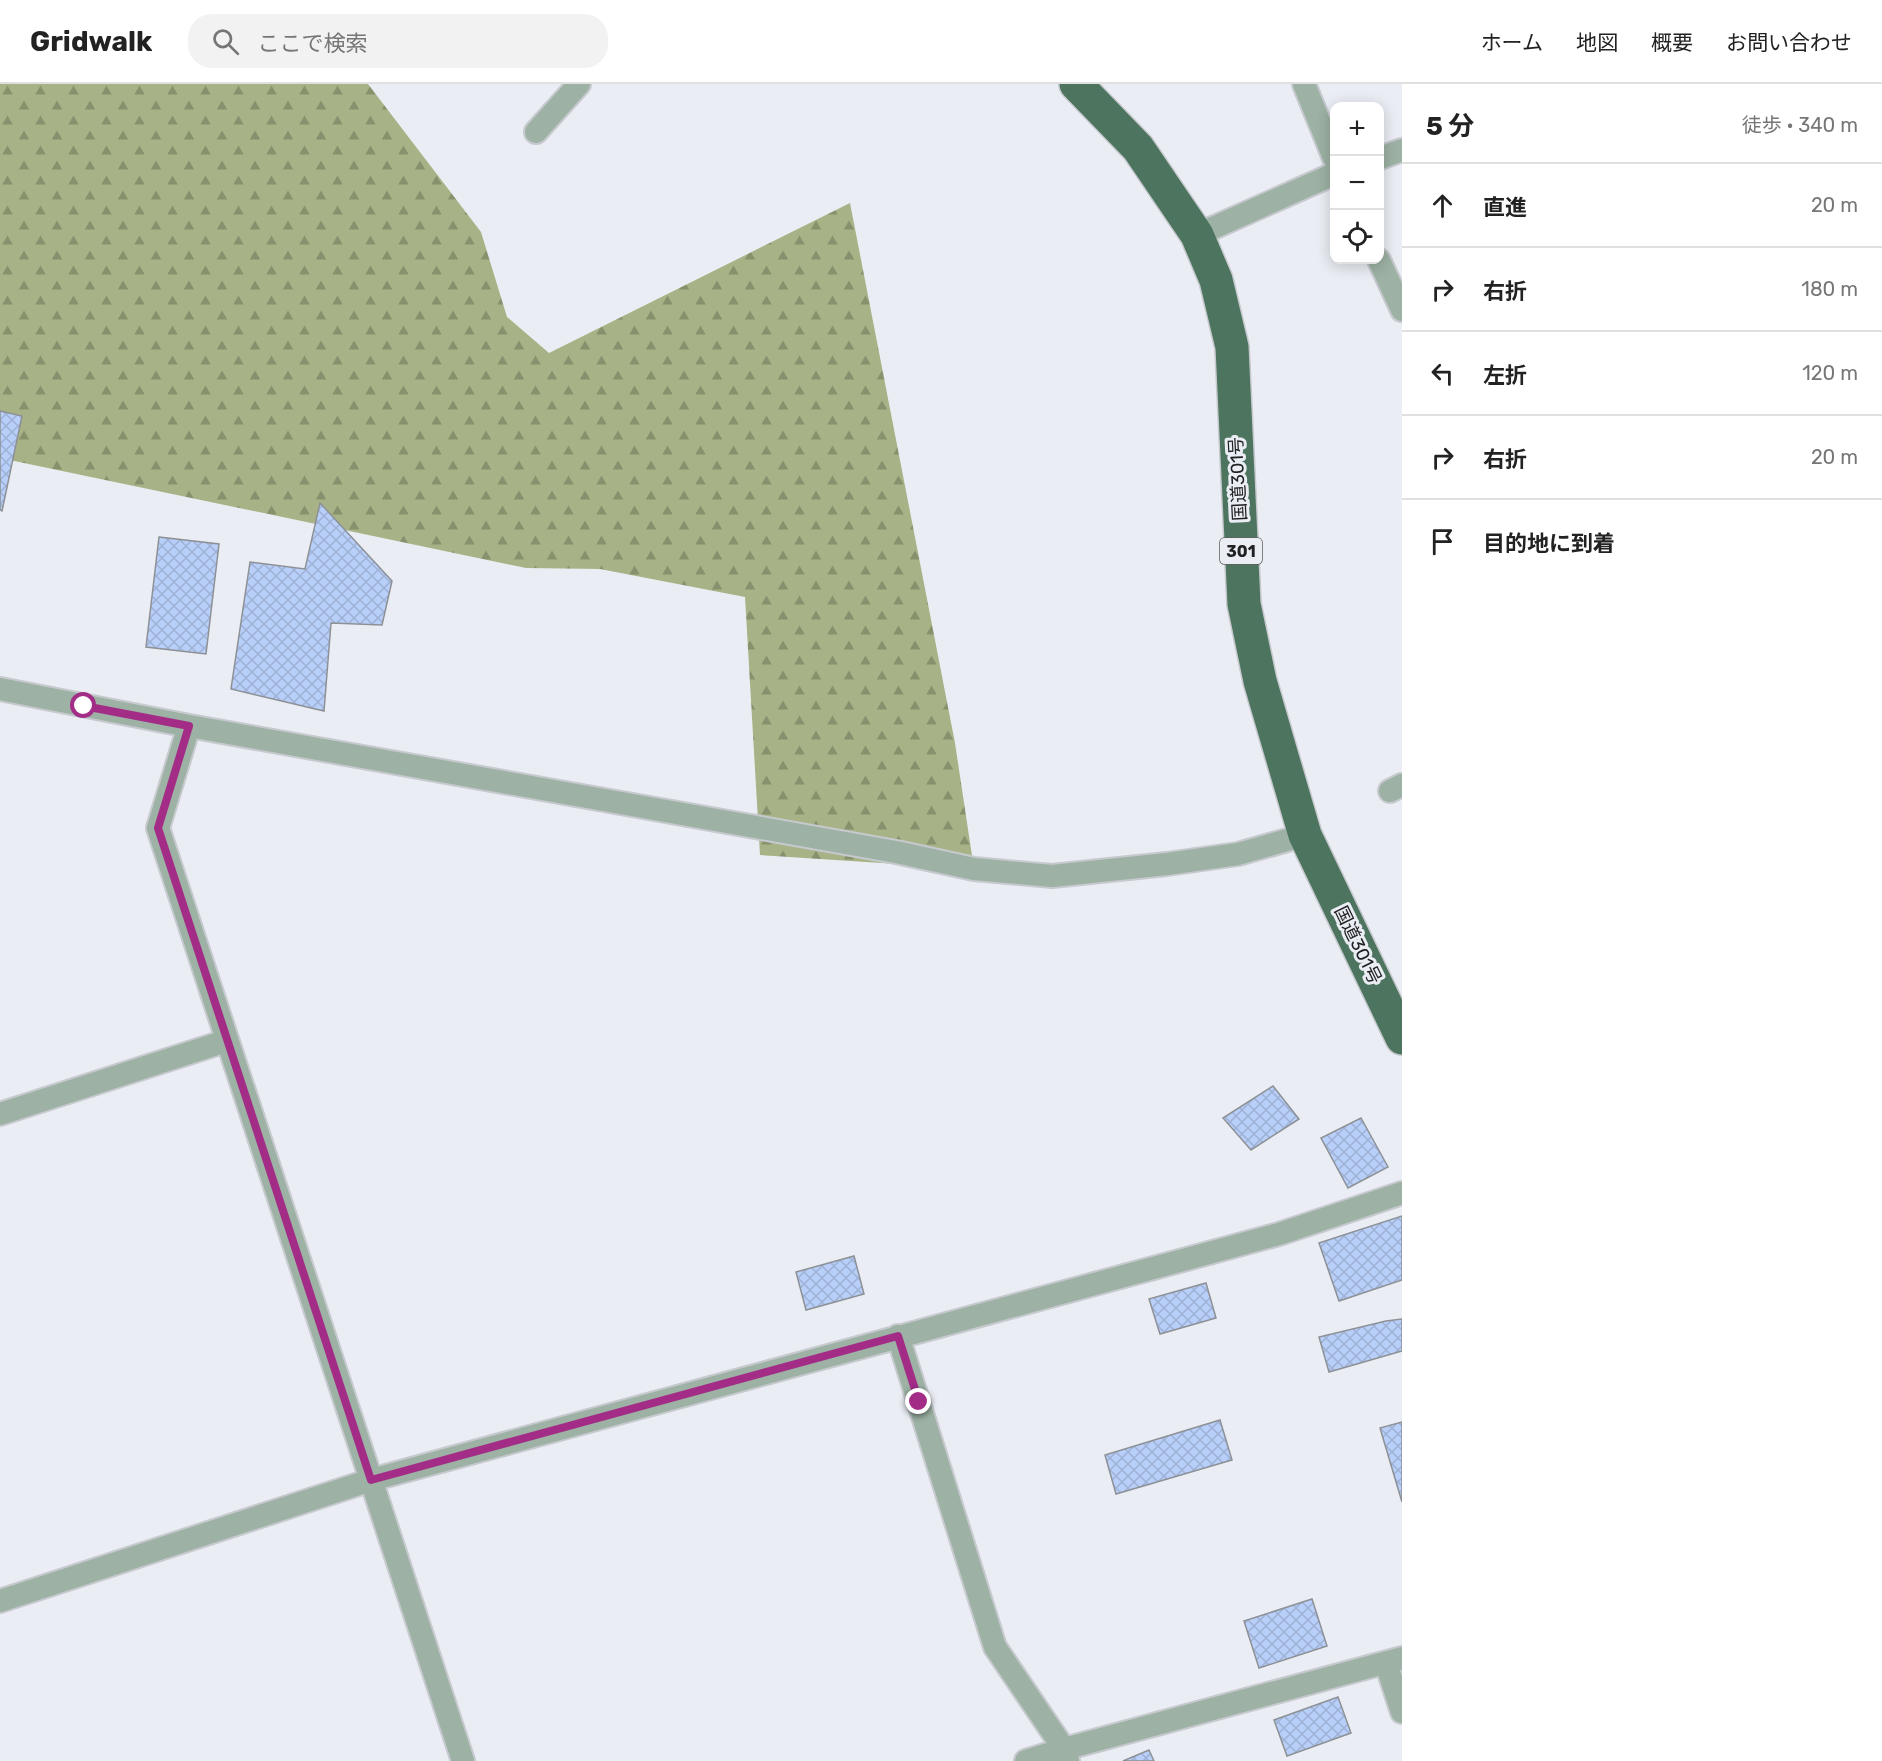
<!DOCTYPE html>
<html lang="ja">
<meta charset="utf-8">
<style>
:root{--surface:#fff;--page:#f2f2f2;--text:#222;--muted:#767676;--line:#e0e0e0}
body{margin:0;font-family:Rubik,"Noto Sans JP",sans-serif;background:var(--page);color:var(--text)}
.controls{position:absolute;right:18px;top:18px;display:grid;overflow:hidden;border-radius:12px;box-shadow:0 3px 15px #0003}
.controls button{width:54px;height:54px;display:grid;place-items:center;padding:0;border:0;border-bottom:2px solid var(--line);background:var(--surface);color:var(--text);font:30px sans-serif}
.stop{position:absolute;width:18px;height:18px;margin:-14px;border:4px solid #a32d86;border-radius:50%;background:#fff}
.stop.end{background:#a32d86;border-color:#fff;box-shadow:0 2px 6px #0008}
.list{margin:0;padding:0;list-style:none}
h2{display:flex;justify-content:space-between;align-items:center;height:78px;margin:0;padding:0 24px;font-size:26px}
h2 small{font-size:20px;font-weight:400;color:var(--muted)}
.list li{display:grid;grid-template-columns:39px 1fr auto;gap:18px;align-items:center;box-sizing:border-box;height:84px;padding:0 24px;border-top:2px solid var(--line)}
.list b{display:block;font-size:22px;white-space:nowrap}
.list em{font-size:20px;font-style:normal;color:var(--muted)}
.icon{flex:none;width:33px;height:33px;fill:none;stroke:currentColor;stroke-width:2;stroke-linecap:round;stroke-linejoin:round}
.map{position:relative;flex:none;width:1402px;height:1677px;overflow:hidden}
header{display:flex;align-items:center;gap:36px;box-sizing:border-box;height:84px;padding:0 30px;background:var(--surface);border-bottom:2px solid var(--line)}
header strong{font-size:28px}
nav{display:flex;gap:33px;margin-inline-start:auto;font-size:21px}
.search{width:420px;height:54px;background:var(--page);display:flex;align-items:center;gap:15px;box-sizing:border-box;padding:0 21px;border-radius:24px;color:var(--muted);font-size:22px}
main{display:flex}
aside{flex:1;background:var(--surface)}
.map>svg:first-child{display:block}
.forest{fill:url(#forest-firs)}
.building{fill:url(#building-cross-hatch);stroke:#8d9196;stroke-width:1.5}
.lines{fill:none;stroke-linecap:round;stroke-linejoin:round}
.minor-casing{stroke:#c6c9ce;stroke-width:26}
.trunk-casing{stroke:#c6c9ce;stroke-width:36}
.minor{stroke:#9db1a4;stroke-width:22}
.trunk{stroke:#4c745e;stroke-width:33}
.route{stroke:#a32d86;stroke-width:8}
.labels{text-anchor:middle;stroke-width:6;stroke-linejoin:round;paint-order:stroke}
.shield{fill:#eaeef4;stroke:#5d5e62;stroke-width:1.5}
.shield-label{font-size:16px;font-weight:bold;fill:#202123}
.street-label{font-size:18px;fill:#202123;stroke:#eaeef4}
</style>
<header>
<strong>Gridwalk</strong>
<div class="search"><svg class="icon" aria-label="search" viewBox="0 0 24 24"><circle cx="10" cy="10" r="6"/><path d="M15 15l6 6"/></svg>ここで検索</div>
<nav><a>ホーム</a><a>地図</a><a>概要</a><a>お問い合わせ</a></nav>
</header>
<main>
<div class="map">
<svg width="1402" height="1677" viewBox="0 0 1402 1677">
<defs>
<pattern id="forest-firs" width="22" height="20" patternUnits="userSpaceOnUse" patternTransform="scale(1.5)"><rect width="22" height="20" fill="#a7b386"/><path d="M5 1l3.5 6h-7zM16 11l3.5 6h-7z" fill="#88916d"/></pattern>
<pattern id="building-cross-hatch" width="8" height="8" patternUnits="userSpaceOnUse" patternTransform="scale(1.5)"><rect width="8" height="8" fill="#b8cff9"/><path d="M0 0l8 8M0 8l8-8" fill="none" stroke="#9eb1d5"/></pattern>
</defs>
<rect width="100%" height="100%" fill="#eaeef4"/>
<path class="forest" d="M0,0H368L481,148L507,233L549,269L850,119L955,659L974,785L760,771L745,513L600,485L526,484L0,374Z"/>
<path class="building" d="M0,327L22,332L2,427L0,426Z
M320,419L392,497L382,541L331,539L324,627L231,605L250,478L305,485Z
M159,453L219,460L206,570L146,563Z
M1273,1002L1299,1035L1251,1066L1223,1034Z
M1361,1034L1388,1083L1348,1104L1321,1054Z
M1402,1132V1196L1339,1217L1319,1159Z
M854,1172L864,1210L806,1226L796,1188Z
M1206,1199L1216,1234L1160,1250L1149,1215Z
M1402,1235V1267L1329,1288L1319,1253L1386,1237Z
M1220,1336L1232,1376L1116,1410L1105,1371Z
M1402,1338V1418L1380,1344Z
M1312,1515L1327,1562L1259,1584L1244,1537Z
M1338,1613L1351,1649L1287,1672L1274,1636Z
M1149,1666L1154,1677H1123Z"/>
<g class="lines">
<g class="minor-casing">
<path id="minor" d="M1304,0L1334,74
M536,48L579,0
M1380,74L1402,66
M1197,151L1334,90
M1379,176L1402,226
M0,605L189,642L896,768L974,785L1052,792L1167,780L1238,770L1305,751
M189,642L158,744L463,1677
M1390,707L1402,701
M0,1030L226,957
M898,1252L995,1563L1064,1665L1068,1677
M0,1517L371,1396L1279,1150L1402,1109
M1386,1579L1402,1628
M1026,1677L1064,1665L1402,1574"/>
</g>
<g class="trunk-casing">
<path id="trunk" d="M1076,0L1138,64L1197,151L1216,196L1232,263L1244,520L1260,597L1305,751L1402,954"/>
</g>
<use href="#minor" class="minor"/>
<use href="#trunk" class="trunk"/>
</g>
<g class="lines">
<path class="route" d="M84,622L189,642L158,744L371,1396L898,1252L919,1318"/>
</g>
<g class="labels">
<rect class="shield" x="1220" y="454" width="42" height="26" rx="4.5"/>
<g class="shield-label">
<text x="1241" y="473">301</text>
</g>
<g class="street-label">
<text transform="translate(1238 395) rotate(-93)" y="6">国道301号</text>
<text transform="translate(1358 861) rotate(64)" y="6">国道301号</text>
</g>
</g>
</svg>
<div class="controls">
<button>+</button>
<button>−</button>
<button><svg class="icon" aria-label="locate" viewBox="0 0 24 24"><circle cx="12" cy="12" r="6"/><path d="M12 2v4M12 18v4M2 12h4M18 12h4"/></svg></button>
</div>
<div class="stop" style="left:84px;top:622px"></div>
<div class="stop end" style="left:919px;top:1318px"></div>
</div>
<aside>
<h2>5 分<small>徒歩 · 340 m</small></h2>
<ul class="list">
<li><svg class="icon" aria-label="ahead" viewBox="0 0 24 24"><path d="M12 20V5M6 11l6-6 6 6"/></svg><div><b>直進</b></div><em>20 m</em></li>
<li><svg class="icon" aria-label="right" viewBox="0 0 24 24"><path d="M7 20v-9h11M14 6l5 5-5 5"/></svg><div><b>右折</b></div><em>180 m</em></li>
<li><svg class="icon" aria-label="left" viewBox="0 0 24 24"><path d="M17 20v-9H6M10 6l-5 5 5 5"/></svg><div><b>左折</b></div><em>120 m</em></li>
<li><svg class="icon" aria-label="right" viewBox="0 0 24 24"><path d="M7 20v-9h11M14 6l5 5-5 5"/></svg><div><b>右折</b></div><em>20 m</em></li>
<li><svg class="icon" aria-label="arrive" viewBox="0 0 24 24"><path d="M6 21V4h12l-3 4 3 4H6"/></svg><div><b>目的地に到着</b></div></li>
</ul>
</aside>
</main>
